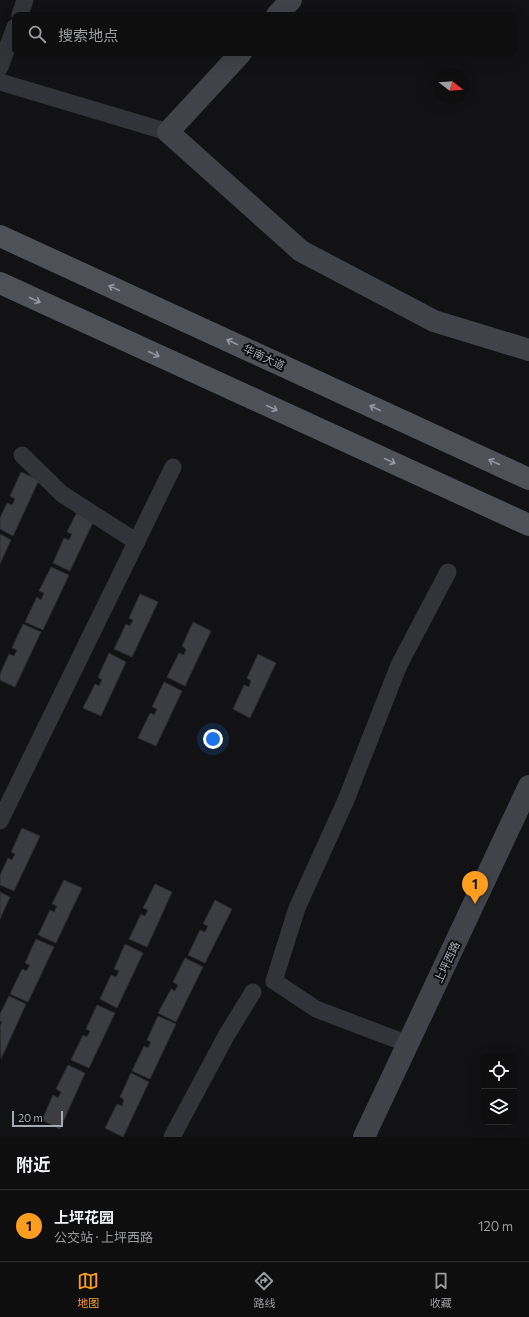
<!DOCTYPE html>
<html lang="zh">
<meta charset="utf-8">
<style>
:root{--surface:#0e0e0f;--page:#171718;--text:#f1f3f6;--muted:#9b9c9e;--line:#2e2e2f;--accent:#ff9d1f}
body{margin:0;font-family:Commissioner,"Noto Sans SC",sans-serif;background:var(--page);color:var(--text)}
.controls{position:absolute;right:12px;bottom:12px;display:grid;overflow:hidden;border-radius:8px;box-shadow:0 4px 16px #0002}
.controls button{width:36px;height:36px;display:grid;place-items:center;padding:0;border:0;border-bottom:1px solid var(--line);background:var(--surface);color:var(--text);font:20px sans-serif}
.compass{position:absolute;left:433px;top:68px;width:36px;height:36px;border-radius:50%;background:var(--surface);box-shadow:0 4px 16px #0002;rotate:107deg}
.scale{position:absolute;left:12px;bottom:10px;width:51px;box-sizing:border-box;padding-left:4px;border:2px solid #a2aab6;border-top:0;font-size:11px;line-height:14px;white-space:nowrap;color:#a2aab6;-webkit-text-stroke:3px #0d0d0f;paint-order:stroke}
.you{position:absolute;left:213px;top:739px;width:14px;height:14px;margin:-10px;border:3px solid #fff;border-radius:50%;background:#1a73e8;box-shadow:0 0 0 6px #1a73e833}
.badge{display:grid;place-items:center;width:26px;height:26px;border-radius:50%;background:var(--accent);color:#111;font-size:13px;font-weight:700}
.pin{position:absolute;translate:-50% -33px;filter:drop-shadow(0 1px 2px #0008)}
.pin::after{content:'';position:absolute;top:21px;width:14px;height:12px;background:inherit;clip-path:polygon(0 0,100% 0,50% 100%)}
.list{margin:0;padding:0;list-style:none}
h2{display:flex;justify-content:space-between;align-items:center;height:52px;margin:0;padding:0 16px;font-size:17px}
h2 small{font-size:13px;font-weight:400;color:var(--muted)}
.list li{display:grid;grid-template-columns:26px 1fr auto;gap:12px;align-items:center;box-sizing:border-box;height:72px;padding:0 16px;border-top:1px solid var(--line)}
.list b{display:block;font-size:15px;white-space:nowrap}
.list p{margin:0;font-size:13px;white-space:nowrap;color:var(--muted)}
.list em{font-size:13px;font-style:normal;color:var(--muted)}
.icon{flex:none;width:22px;height:22px;fill:none;stroke:currentColor;stroke-width:2;stroke-linecap:round;stroke-linejoin:round}
.map{position:relative;flex:none;width:529px;height:1137px;overflow:hidden}
.search{position:absolute;background:var(--surface);box-shadow:0 4px 16px #0002;left:12px;right:12px;top:12px;height:44px;display:flex;align-items:center;gap:10px;box-sizing:border-box;padding:0 14px;border-radius:8px;color:var(--muted);font-size:15px}
.sheet{height:124px;background:var(--surface)}
nav{display:flex;justify-content:space-around;align-items:center;box-sizing:border-box;height:56px;border-top:1px solid var(--line);background:var(--surface);font-size:11px;color:var(--muted)}
nav a{display:grid;justify-items:center;gap:2px}
nav .on{color:var(--accent)}
.map>svg:first-child{display:block}
.building{fill:#3c3d42;stroke:#2c2c30}
.lines{fill:none;stroke-linecap:round;stroke-linejoin:round}
.street{stroke:#323439;stroke-width:17}
.secondary{stroke:#404349;stroke-width:22}
.primary{stroke:#4e5158;stroke-width:22}
.oneway{stroke:#9198a3}
.labels{text-anchor:middle;stroke-width:4;stroke-linejoin:round;paint-order:stroke}
.street-label{font-size:11px;fill:#a2aab6;stroke:#0d0d0f}
</style>
<div class="map">
<svg width="529" height="1137" viewBox="0 0 529 1137">
<rect width="100%" height="100%" fill="#121214"/>
<path class="building" d="M21,472L39,480L13,536L0,529V518L7,503L12,505L15,499L10,496Z
M79,508L96,516L70,571L53,563L64,538L69,540L72,534L67,532Z
M0,534L11,540L0,564Z
M51,567L69,575L43,630L25,622L37,597L41,600L44,593L39,591Z
M140,594L158,602L132,657L114,649L126,624L130,626L133,620L129,618Z
M193,622L211,631L185,686L167,677L179,653L184,655L186,649L182,646Z
M23,624L41,632L15,687L0,680V674L9,654L14,656L17,650L12,648Z
M109,653L126,662L101,716L83,708L95,684L99,686L102,680L98,677Z
M258,654L276,663L250,718L233,709L244,685L249,687L251,681L247,678Z
M164,682L182,691L156,746L138,738L150,713L154,715L157,709L152,707Z
M22,828L40,836L14,891L0,885V875L8,858L12,860L15,854L11,852Z
M64,880L82,888L56,943L38,935L50,910L54,912L57,906L52,904Z
M155,884L172,892L147,947L129,939L141,914L145,916L148,910L143,908Z
M0,892L10,897L0,919Z
M215,900L232,909L205,963L188,955L200,930L205,932L208,926L203,924Z
M36,939L54,947L28,1002L10,994L22,969L26,971L30,965L25,963Z
M125,944L143,953L117,1008L100,999L111,975L116,977L119,971L114,969Z
M185,958L203,967L176,1022L158,1013L171,989L175,991L178,985L173,982Z
M9,996L26,1004L1,1059L0,1026L2,1022L0,1021V1014Z
M97,1005L115,1013L89,1068L71,1060L83,1035L87,1037L90,1031L86,1029Z
M158,1016L176,1024L150,1079L132,1071L144,1046L148,1048L151,1042L147,1040Z
M68,1065L85,1073L60,1129L42,1120L53,1095L58,1098L61,1092L56,1089Z
M131,1073L149,1082L123,1137L105,1128L117,1104L122,1106L124,1100L120,1097Z"/>
<g class="lines">
<path class="street" d="M20,15L25,0
M0,67L15,27
M0,82L168,132
M22,455L62,494L137,542
M0,821L173,467
M408,1044L316,1009L274,981L297,908L346,800L399,665L448,572
M172,1137L226,1036L253,992"/>
<path class="secondary" d="M277,15L291,0
M241,53L168,132L301,251L434,321L529,350
M364,1137L529,786"/>
<path class="primary" d="M0,236L529,479
M0,283L529,525"/>
</g>
<defs><path id="oneway-shaft" d="M-6 0H5M1.5-3L5.5 0L1.5 3" fill="none" stroke-width="1.6" stroke-linecap="round" stroke-linejoin="round"/></defs>
<g class="oneway">
<use href="#oneway-shaft" transform="translate(114 288) rotate(-155)"/>
<use href="#oneway-shaft" transform="translate(35 300) rotate(25)"/>
<use href="#oneway-shaft" transform="translate(232 342) rotate(-155)"/>
<use href="#oneway-shaft" transform="translate(154 354) rotate(25)"/>
<use href="#oneway-shaft" transform="translate(272 408) rotate(25)"/>
<use href="#oneway-shaft" transform="translate(375 408) rotate(-155)"/>
<use href="#oneway-shaft" transform="translate(390 461) rotate(25)"/>
<use href="#oneway-shaft" transform="translate(494 462) rotate(-155)"/>
</g>
<g class="labels">
<g class="street-label">
<text transform="translate(264 357) rotate(25)" y="4">华南大道</text>
<text transform="translate(447 962) rotate(-65)" y="4">上坪西路</text>
</g>
</g>
</svg>
<div class="controls">
<button><svg class="icon" aria-label="locate" viewBox="0 0 24 24"><circle cx="12" cy="12" r="6"/><path d="M12 2v4M12 18v4M2 12h4M18 12h4"/></svg></button>
<button><svg class="icon" aria-label="layers" viewBox="0 0 24 24"><path d="M12 4l9 5-9 5-9-5zM3 14l9 5 9-5"/></svg></button>
</div>
<svg class="compass" viewBox="-18 -18 36 36"><path d="M0-13l5 13h-10z" fill="#e53935"/><path d="M0 13l5-13h-10z" fill="#9b9c9e"/></svg>
<div class="scale">20 m</div>
<div class="you"></div>
<div class="pin badge" style="left:475px;top:904px">1</div>
<div class="search"><svg class="icon" aria-label="search" viewBox="0 0 24 24"><circle cx="10" cy="10" r="6"/><path d="M15 15l6 6"/></svg>搜索地点</div>
</div>
<section class="sheet">
<h2>附近<small></small></h2>
<ul class="list">
<li><span class="badge">1</span><div><b>上坪花园</b><p>公交站 · 上坪西路</p></div><em>120 m</em></li>
</ul>
</section>
<nav>
<a class="on"><svg class="icon" aria-label="map" viewBox="0 0 24 24"><path d="M3 6l6-2 6 2 6-2v14l-6 2-6-2-6 2zM9 4v14M15 6v14"/></svg>地图</a>
<a><svg class="icon" aria-label="directions" viewBox="0 0 24 24"><path d="M12 3l9 9-9 9-9-9zM9 14v-3h6M13 9l2 2-2 2"/></svg>路线</a>
<a><svg class="icon" aria-label="saved" viewBox="0 0 24 24"><path d="M7 4h10v16l-5-4-5 4z"/></svg>收藏</a>
</nav>
